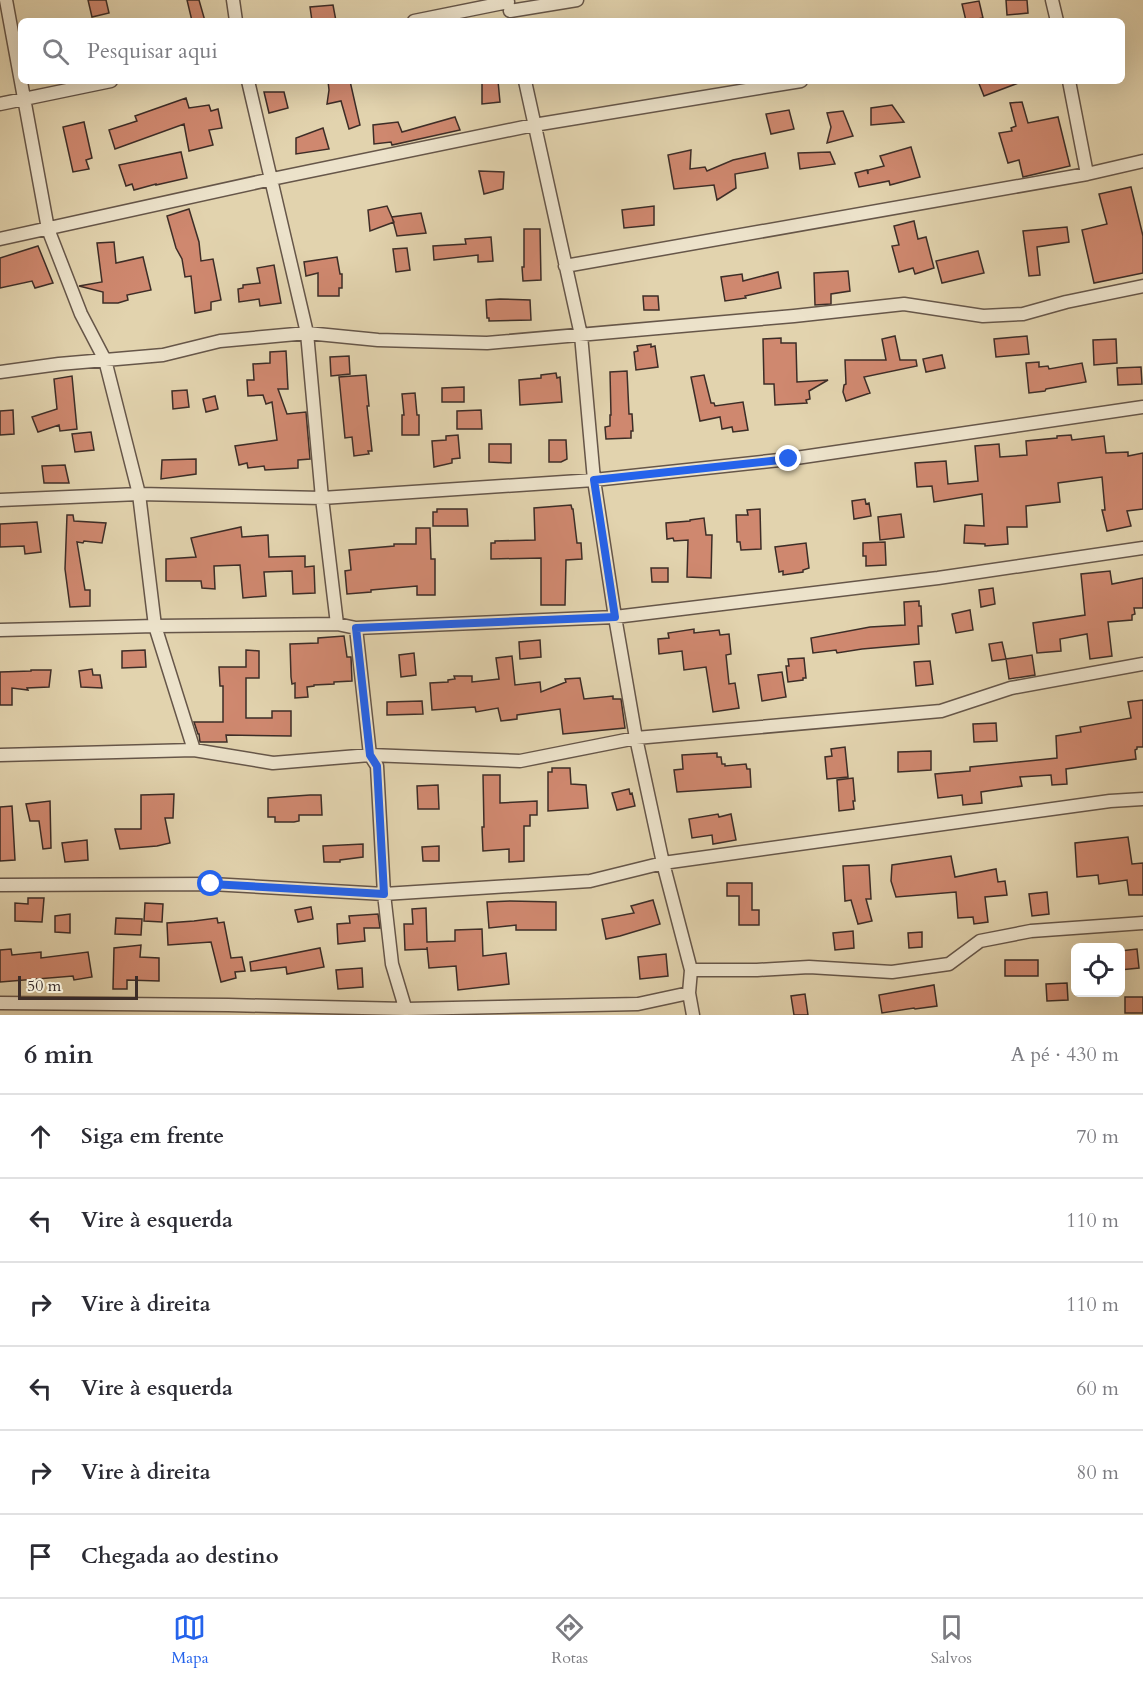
<!DOCTYPE html>
<html lang="pt">
<meta charset="utf-8">
<style>
:root{--surface:#fff;--page:#f7f7f7;--text:#2b2b33;--muted:#7c7c81;--line:#e1e1e2;--accent:#2563eb}
body{margin:0;font-family:Cardo,serif;background:var(--page);color:var(--text)}
.controls{position:absolute;right:18px;bottom:18px;display:grid;overflow:hidden;border-radius:9px;box-shadow:0 6px 24px #0002}
.controls button{width:54px;height:54px;display:grid;place-items:center;padding:0;border:0;border-bottom:2px solid var(--line);background:var(--surface);color:var(--text);font:30px sans-serif}
.scale{position:absolute;left:18px;bottom:15px;width:120px;box-sizing:border-box;padding-left:6px;border:3px solid #3d2d27;border-top:0;font-size:16px;line-height:21px;white-space:nowrap;color:#3d2d27;-webkit-text-stroke:4px #ece2ca;paint-order:stroke}
.stop{position:absolute;width:18px;height:18px;margin:-14px;border:4px solid #2563eb;border-radius:50%;background:#fff}
.stop.end{background:#2563eb;border-color:#fff;box-shadow:0 2px 6px #0008}
.list{margin:0;padding:0;list-style:none}
h2{display:flex;justify-content:space-between;align-items:center;height:78px;margin:0;padding:0 24px;font-size:26px}
h2 small{font-size:20px;font-weight:400;color:var(--muted)}
.list li{display:grid;grid-template-columns:39px 1fr auto;gap:18px;align-items:center;box-sizing:border-box;height:84px;padding:0 24px;border-top:2px solid var(--line)}
.list b{display:block;font-size:22px;white-space:nowrap}
.list em{font-size:20px;font-style:normal;color:var(--muted)}
.icon{flex:none;width:33px;height:33px;fill:none;stroke:currentColor;stroke-width:2;stroke-linecap:round;stroke-linejoin:round}
.map{position:relative;flex:none;width:1143px;height:1015px;overflow:hidden}
.search{position:absolute;background:var(--surface);box-shadow:0 6px 24px #0002;left:18px;right:18px;top:18px;height:66px;display:flex;align-items:center;gap:15px;box-sizing:border-box;padding:0 21px;border-radius:9px;color:var(--muted);font-size:22px}
.sheet{height:582px;background:var(--surface)}
nav{display:flex;justify-content:space-around;align-items:center;box-sizing:border-box;height:84px;border-top:2px solid var(--line);background:var(--surface);font-size:16px;color:var(--muted)}
nav a{display:grid;justify-items:center;gap:3px}
nav .on{color:var(--accent)}
.map>svg:first-child{display:block}
.building{fill:#cf886f;stroke:#3d2d27;stroke-width:1.5}
.lines{fill:none;stroke-linecap:round;stroke-linejoin:round}
.minor-casing{stroke:#665649;stroke-width:15}
.minor{stroke:#ece2ca;stroke-width:12}
.route{stroke:#2563eb;stroke-width:8}
</style>
<div class="map">
<svg width="1143" height="1015" viewBox="0 0 1143 1015">
<rect width="100%" height="100%" fill="#e2d3ae"/>
<filter id="stains"><feTurbulence type="fractalNoise" baseFrequency=".00333" numOctaves="4"/><feColorMatrix values="0 0 0 0 .2 0 0 0 0 .09 0 0 0 0 .02 0 0 0 .5 -.17"/></filter>
<radialGradient id="worn" r=".72"><stop offset=".6" stop-color="#630" stop-opacity="0"/><stop offset="1" stop-color="#630" stop-opacity=".3"/></radialGradient>
<path class="building" d="M88,0H106L109,13L92,17Z
M187,0H199L205,21H192Z
M1006,0H1027L1028,13L1007,15Z
M979,1L983,18L966,21L962,4Z
M333,5L336,21H312L310,7Z
M328,81H350L360,125L349,129L341,101L327,104L329,90Z
M482,81H498L500,102L482,104Z
M978,81H1021V82L984,96Z
M264,92H284L288,108L269,113Z
M186,98L189,108L209,105L211,111L218,109L222,128L209,130L213,145L189,151L184,124L115,149L109,130L137,121L135,116Z
M1022,102L1028,123L1058,117L1070,166L1023,177L1019,160L1008,163L999,133L1012,131L1011,128L1016,126L1010,103Z
M892,105L904,122L871,125V108Z
M789,110L794,129L771,134L766,114Z
M843,111L853,136L827,143L831,127L827,113Z
M455,117L460,130L392,145L391,142L374,144L373,125L398,122L402,132Z
M84,122L92,158L86,160L89,169L73,172L63,127Z
M323,128L329,149L296,154V138Z
M911,147L920,177L890,185L889,181L859,187L855,173L867,170L868,174V170L884,166L880,156Z
M691,150L690,169L705,167L707,171L733,160L765,153L768,168L735,174L736,188L717,200L714,185L674,189L668,155Z
M181,152L187,178L156,185V184L134,190L132,184L126,186L119,165Z
M830,152L835,164L800,169L798,153Z
M479,171L504,172L503,189L484,194Z
M1131,187L1143,236V273L1094,283L1082,230L1107,224L1099,194Z
M387,206L394,222L370,231L368,210Z
M654,206V225L624,228L622,210Z
M189,209L199,242L201,261L213,259L221,300L211,302V310L195,313L191,276L185,277L182,259L176,248L167,216Z
M421,213L426,233L397,236L392,217Z
M914,221L918,239L926,237L934,268L915,274L913,268L899,272L892,246L899,245L894,226Z
M1067,227L1069,242L1037,247L1040,275L1029,276L1023,231Z
M524,229H540L541,280L523,281L522,267H524Z
M491,237L493,261L478,262V255L434,260L433,246L466,244L465,239Z
M114,242L116,263L143,257L151,290L127,295L128,300L118,303H103V292L79,286L102,282L97,243Z
M38,246L53,283L35,288L32,281L0,288V258Z
M407,248L410,270L396,272L393,249Z
M978,251L984,273L942,283L936,261Z
M337,257L340,274H342V288H339V296H318V273L306,276L304,262Z
M274,265L281,303L260,306L259,299L239,302L238,289L243,288V285L260,283L257,268Z
M848,271L850,291L831,294V304L815,305L814,273Z
M778,272L781,288L745,296L746,298L725,301L721,277L742,274L743,281Z
M643,296H658L659,310H644Z
M500,299L530,300L531,320L489,321V318H487L486,300Z
M895,336L900,360H916L917,366L864,377L870,393L846,401L843,392L844,385L846,384L845,360H886L882,339Z
M1027,336L1029,354L996,357L994,339Z
M781,338V343H796L797,382L828,380L809,391L810,399L806,400L807,403L775,405L774,384H764L763,339Z
M1116,339L1117,363L1094,365L1093,340Z
M651,344V347L655,346L658,367L636,370L634,352L638,351L637,346Z
M286,351L288,389H278L287,414L306,412L310,459L298,460V468L265,470L264,466L248,468L247,463L239,465L235,446L277,440L272,402L266,404L263,395L248,396L247,380H254L253,364L270,363V352Z
M942,355L945,368L926,372L923,359Z
M349,356L350,374L331,376L330,357Z
M1039,362V367L1048,366L1049,369L1082,363L1086,382L1046,389L1045,391L1029,393L1026,363Z
M1141,367L1142,384L1118,385L1117,368Z
M627,371L629,414H632L633,431H631V438L606,439L605,427L610,426V415H611L610,372Z
M556,373L557,378L560,377L562,402L520,405L519,380L541,378V375Z
M366,375L369,406H367L372,451H368L369,454L354,456L352,437L345,438L339,377Z
M704,375L711,403H714L715,406L743,402L748,430L733,432L732,427L722,429L720,417L700,421L691,377Z
M72,376L77,429L60,431L59,425L38,432L32,417L57,409L54,379Z
M464,387V402H442V388Z
M187,390L189,407L173,409L172,391Z
M415,393L417,415H419V435H402V415H404L402,394Z
M215,396L218,409L206,412L203,399Z
M13,410L14,434L0,435V411Z
M481,410L482,429H457V411Z
M91,432L94,450L75,452L72,434Z
M458,435L460,458L452,459V463L434,467L432,441L446,440V436Z
M1071,435L1072,440L1104,436L1106,453L1128,452V456L1143,453V509L1127,511L1131,526L1107,531L1102,510H1105L1102,477L1058,483L1060,502L1026,506L1027,527H1007L1008,544L985,546V544L964,543L965,525L984,526L982,494L934,502L932,486L917,487L915,463L946,461L948,484L978,481L975,446L999,444L1000,457L1027,455L1026,441L1057,438V436Z
M549,440H566L567,459L561,462H549Z
M489,444H511V463L489,462Z
M196,459V474L161,479L162,460Z
M65,465L69,483H44L42,466Z
M865,499L866,504L869,503L871,516L854,519L852,501Z
M571,505L572,509H573L577,543H581L582,559L566,560L565,605H541V558L491,559V543H495V541L535,540L534,508Z
M437,509H467L468,526H433V512H437Z
M760,509L761,549L741,550L740,542H737L736,515H748L747,510Z
M901,514L904,537L880,540L878,517Z
M67,515H73L74,521L106,523L102,543L84,541L83,543L77,542L85,590H90V606L70,607L65,569Z
M704,518L706,535H712L711,578L687,577L688,540L674,541L673,538L667,539L666,523L690,521V520Z
M37,522L41,552L25,554L24,546L0,547V524Z
M241,527L242,537L268,535L269,557L305,556V567L314,566L315,593L293,594L292,571L264,572L266,596L243,598L240,565L214,566L215,589L202,588L201,581H166V559L196,557L191,538Z
M416,528H430L431,559H435V595H417V586L371,590V592L347,594L345,571L351,570L349,550L394,546V544H416Z
M885,542L886,565L866,566V556H863V543Z
M806,543L809,568L803,570V572L783,575V571L779,572L775,547Z
M651,568H668V582H652Z
M1110,571L1112,584L1143,578V608H1134L1135,614L1132,615V620L1108,622L1112,656L1090,659L1087,634L1060,639L1061,651L1037,653L1033,623L1085,615L1081,574Z
M993,588L995,604L981,607L979,590Z
M919,601V606H921L922,626H918L919,644L862,649L837,653L836,650L813,653L811,638L870,627L905,625L904,602Z
M970,610L973,630L956,633L952,614Z
M694,629V633L719,630L720,635L729,634L731,654L726,655L729,684L735,683L739,708L713,712L706,667L684,670L682,651L659,654L658,639L669,638L668,633Z
M344,636L347,657H351L352,681L334,682V684L314,685V686L307,687L308,697L295,698V683L292,684L291,677L290,644L318,643V638Z
M540,640L541,657L520,659L519,642Z
M1002,642L1006,659L992,661L989,644Z
M145,650L146,667L122,668V651Z
M246,650L259,651V678H246V718H272V711H291V736L226,735L227,742H200L199,734H198L194,722H223V686H220L219,667H246Z
M414,653L416,675L401,677L399,655Z
M1032,655L1035,675L1009,679L1006,659Z
M512,656L515,685L540,682L541,692L566,682L565,679L580,678L584,699L613,696V699H621L625,728L563,734L560,709L517,715V719L501,721L498,708L476,712L475,707L432,710L430,683L448,682V680L455,679L454,676H472V682L499,679L496,658Z
M804,658L806,678H803V680L788,682L786,666H789L788,659Z
M930,661L933,684L916,686L914,662Z
M92,669L93,675H100L102,688L81,687L79,671Z
M31,670H51L49,687L27,688L28,690L12,688V705H0V672L31,671Z
M782,672L786,697L762,701L758,675Z
M1143,700V747H1137V749L1135,750L1136,759L1066,769L1067,784L1052,785L1051,775L1020,777L1022,786L981,792L982,803L963,805L962,795L938,798L935,774L970,771V767L1057,758L1056,736L1081,732L1080,727L1131,718L1128,702Z
M422,701L423,714L387,715V702Z
M996,723L997,741L974,742L973,724Z
M845,747L848,777L827,779L825,757L832,756L831,749Z
M931,751V770L898,772V752Z
M717,753V757H721L722,764H725V766L746,764L747,769H750L751,787L677,792L674,770L683,769L682,755Z
M552,768H570L571,784L586,785L588,808L548,811V772H552Z
M483,775H500V803L537,801V815H530V826H524V861L509,862V849L483,851L482,827H484Z
M853,778L855,801H853L854,809L839,811L837,780Z
M438,785L439,809H418L417,786Z
M629,789L630,794L632,793L635,806L617,810L612,793Z
M174,794L173,818H165L170,843L157,846L120,849L115,829H141V795Z
M310,795H321L322,815H299V821L294,822H275V817H268V798Z
M50,801L51,848L43,849L39,821H30L26,804Z
M12,806L15,860L0,861V807Z
M718,814L719,817L731,814L736,840L713,844L712,835L692,838L689,819Z
M1128,837L1132,864L1143,863V895H1129L1127,880L1099,884L1098,875L1077,877L1075,843Z
M87,840L88,860L65,862L62,843Z
M363,844V857L340,860V862H324L323,846Z
M439,846V861H423L422,847Z
M951,856L955,877L996,869L998,882L1005,881L1007,895L985,897L988,922L974,924L973,917L958,918L956,892L896,897L891,881L892,865Z
M869,865L871,899H866L872,921L858,924L851,900L845,901L843,866Z
M727,883H752V910H759V925H739V896H727Z
M1047,892L1049,914L1032,916L1029,894Z
M28,898H44L42,922L15,921V903L28,904Z
M653,900L660,924L620,936L606,939L602,919L634,913L631,906Z
M510,901L556,902V930H516V925L489,928L487,902Z
M145,903L163,904L162,922L144,921Z
M311,907L313,919L298,922L295,910Z
M426,908L427,942L455,941V930L482,929L483,956L506,953L509,984L458,990L456,966L429,968L427,947V949L405,950L404,924H413L412,909Z
M70,914V933L55,932V916Z
M378,914L380,928H364L365,941L338,944L337,924L350,923L349,916Z
M116,918L142,919L141,935L115,934Z
M217,918L218,923L224,922L231,958L242,957L245,971L235,972L236,978L221,982L211,942L168,945L167,923L194,921Z
M853,931L854,948L835,950L833,933Z
M922,932V947L909,948L908,933Z
M141,945L140,957L159,958V981L127,980V989H113L114,948Z
M320,948L324,967L287,974L286,967L251,971L250,962Z
M11,949L12,955L41,952V958L88,952L92,977L74,980L73,976L0,982V950Z
M1137,949L1139,968L1120,970V951Z
M666,954L668,976L640,979L638,957Z
M1005,960H1038V976H1005Z
M362,968L363,987L338,989L336,970Z
M1067,983L1068,1000L1047,1001L1046,984Z
M934,985L937,1006L915,1009L914,1008L882,1013L879,995Z
M805,994L808,1015H794L791,996Z
M1125,997H1143V1013H1125Z"/>
<g class="lines">
<g class="minor-casing">
<path id="minor" d="M233,0L236,21
M1052,0L1057,21
M510,11L577,0
M414,21L508,2
M248,81L307,333L322,498L337,624
M525,81L581,335L594,480L615,617L636,738L663,863L691,970L689,993L693,1015
M1069,81L1087,174
M0,104L111,81
M0,239L272,179L534,125L801,81
M565,266L1087,174L1143,161
M0,372L59,364L163,355L220,341L307,333L378,340L487,343L794,316L904,304L983,316L1023,314L1066,302L1143,286
M0,500L139,494L322,498L594,480L789,459L1143,407
M356,628L370,755L377,766L384,894L392,964L407,1014
M0,630L155,626L337,624L356,628L615,617L938,578L1143,548
M194,750L273,763L370,755L520,761L636,738L941,711L1011,688L1143,664
M0,755L194,750L155,626L139,494L105,360L81,314L48,229L6,0
M0,885L211,884L384,894L590,881L663,863L1110,801L1143,799
M691,970H757L809,967L892,972L949,964L980,941L1031,931L1143,923
M0,1003L228,1005L406,1009L638,1004L689,993"/>
</g>
<use href="#minor" class="minor"/>
</g>
<g class="lines">
<path class="route" d="M211,884L384,894L377,766L370,755L356,628L615,617L594,480L789,459"/>
</g>
<rect width="100%" height="100%" filter="url(#stains)"/>
<rect width="100%" height="100%" fill="url(#worn)"/>
</svg>
<div class="controls">
<button><svg class="icon" aria-label="locate" viewBox="0 0 24 24"><circle cx="12" cy="12" r="6"/><path d="M12 2v4M12 18v4M2 12h4M18 12h4"/></svg></button>
</div>
<div class="scale">50 m</div>
<div class="stop" style="left:211px;top:884px"></div>
<div class="stop end" style="left:789px;top:459px"></div>
<div class="search"><svg class="icon" aria-label="search" viewBox="0 0 24 24"><circle cx="10" cy="10" r="6"/><path d="M15 15l6 6"/></svg>Pesquisar aqui</div>
</div>
<section class="sheet">
<h2>6 min<small>A pé · 430 m</small></h2>
<ul class="list">
<li><svg class="icon" aria-label="ahead" viewBox="0 0 24 24"><path d="M12 20V5M6 11l6-6 6 6"/></svg><div><b>Siga em frente</b></div><em>70 m</em></li>
<li><svg class="icon" aria-label="left" viewBox="0 0 24 24"><path d="M17 20v-9H6M10 6l-5 5 5 5"/></svg><div><b>Vire à esquerda</b></div><em>110 m</em></li>
<li><svg class="icon" aria-label="right" viewBox="0 0 24 24"><path d="M7 20v-9h11M14 6l5 5-5 5"/></svg><div><b>Vire à direita</b></div><em>110 m</em></li>
<li><svg class="icon" aria-label="left" viewBox="0 0 24 24"><path d="M17 20v-9H6M10 6l-5 5 5 5"/></svg><div><b>Vire à esquerda</b></div><em>60 m</em></li>
<li><svg class="icon" aria-label="right" viewBox="0 0 24 24"><path d="M7 20v-9h11M14 6l5 5-5 5"/></svg><div><b>Vire à direita</b></div><em>80 m</em></li>
<li><svg class="icon" aria-label="arrive" viewBox="0 0 24 24"><path d="M6 21V4h12l-3 4 3 4H6"/></svg><div><b>Chegada ao destino</b></div></li>
</ul>
</section>
<nav>
<a class="on"><svg class="icon" aria-label="map" viewBox="0 0 24 24"><path d="M3 6l6-2 6 2 6-2v14l-6 2-6-2-6 2zM9 4v14M15 6v14"/></svg>Mapa</a>
<a><svg class="icon" aria-label="directions" viewBox="0 0 24 24"><path d="M12 3l9 9-9 9-9-9zM9 14v-3h6M13 9l2 2-2 2"/></svg>Rotas</a>
<a><svg class="icon" aria-label="saved" viewBox="0 0 24 24"><path d="M7 4h10v16l-5-4-5 4z"/></svg>Salvos</a>
</nav>
